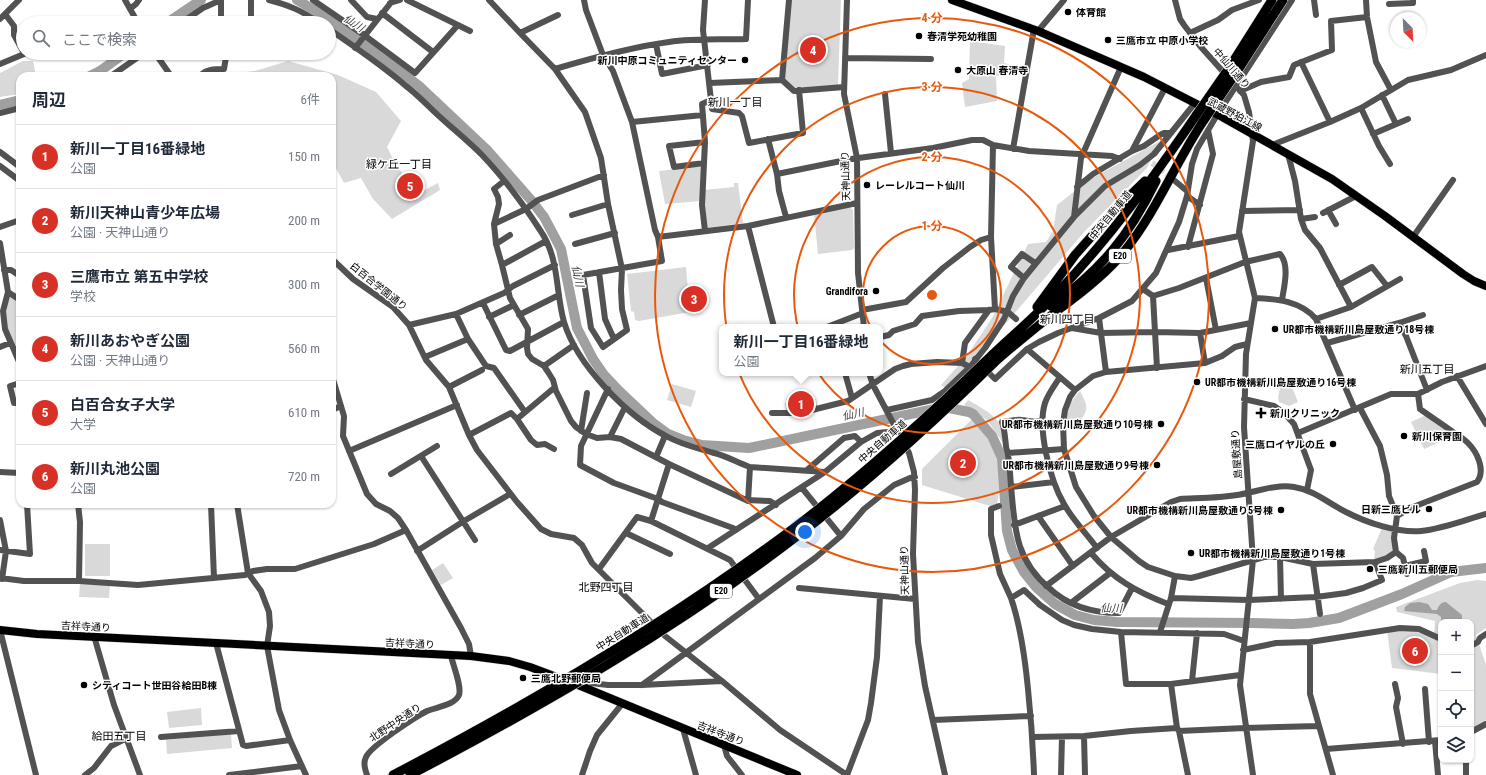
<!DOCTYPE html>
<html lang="ja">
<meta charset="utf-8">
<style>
:root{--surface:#fff;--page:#f2f2f3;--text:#1f2937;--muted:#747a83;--line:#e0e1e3;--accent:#d93025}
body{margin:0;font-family:"Roboto Condensed","Noto Sans JP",sans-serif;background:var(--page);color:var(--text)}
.controls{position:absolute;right:12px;bottom:12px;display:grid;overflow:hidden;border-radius:8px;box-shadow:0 1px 3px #0004}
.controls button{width:36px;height:36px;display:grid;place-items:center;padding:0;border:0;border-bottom:1px solid var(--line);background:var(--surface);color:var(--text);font:20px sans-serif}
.compass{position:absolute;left:1390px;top:12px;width:36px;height:36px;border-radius:50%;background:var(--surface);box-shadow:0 1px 3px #0004;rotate:156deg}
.you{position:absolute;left:805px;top:532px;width:14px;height:14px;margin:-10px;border:3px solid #fff;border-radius:50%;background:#1a73e8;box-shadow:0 0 0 6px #1a73e833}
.badge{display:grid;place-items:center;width:26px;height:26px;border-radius:50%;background:var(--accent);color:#fff;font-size:13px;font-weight:700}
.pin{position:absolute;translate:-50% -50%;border:2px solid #fff;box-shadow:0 1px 4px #0006}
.popup{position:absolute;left:719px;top:324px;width:164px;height:52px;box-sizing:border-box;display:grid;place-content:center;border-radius:8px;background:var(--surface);filter:drop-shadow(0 1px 3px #0005);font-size:13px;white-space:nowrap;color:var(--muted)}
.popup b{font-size:15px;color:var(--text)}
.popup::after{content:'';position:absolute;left:50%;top:100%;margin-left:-8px;border:8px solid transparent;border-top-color:var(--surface)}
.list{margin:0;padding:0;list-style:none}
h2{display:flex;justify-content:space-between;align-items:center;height:52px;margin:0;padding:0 16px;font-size:17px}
h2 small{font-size:13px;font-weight:400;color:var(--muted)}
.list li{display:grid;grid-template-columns:26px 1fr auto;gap:12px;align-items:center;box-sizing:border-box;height:64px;padding:0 16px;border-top:1px solid var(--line)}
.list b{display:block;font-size:15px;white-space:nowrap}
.list p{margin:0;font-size:13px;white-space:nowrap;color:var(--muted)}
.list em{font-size:13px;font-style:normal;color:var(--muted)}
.icon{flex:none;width:22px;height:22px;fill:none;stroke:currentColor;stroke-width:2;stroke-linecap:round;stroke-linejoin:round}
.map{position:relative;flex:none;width:1486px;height:775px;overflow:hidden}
.search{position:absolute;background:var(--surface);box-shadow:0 1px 3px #0004;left:16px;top:16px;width:320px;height:44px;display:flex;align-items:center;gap:10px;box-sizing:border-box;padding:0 14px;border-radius:22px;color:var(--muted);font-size:15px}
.panel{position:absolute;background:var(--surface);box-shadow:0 1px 3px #0004;left:16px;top:72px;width:320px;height:436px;border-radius:12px}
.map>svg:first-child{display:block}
.green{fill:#d9d9d9}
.water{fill:#a0a0a0}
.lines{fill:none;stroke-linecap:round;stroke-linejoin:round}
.river{stroke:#a0a0a0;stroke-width:10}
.minor-tunnel{stroke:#d9d9d9;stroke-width:6;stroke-dasharray:6 3;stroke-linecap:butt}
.major-casing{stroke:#dbdbdb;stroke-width:9}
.highway-casing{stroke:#dbdbdb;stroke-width:10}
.minor{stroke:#525252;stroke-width:6}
.major{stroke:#000;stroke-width:8}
.highway{stroke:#000;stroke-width:9}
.highway-bridge-casing{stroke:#dbdbdb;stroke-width:10;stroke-linecap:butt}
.highway-bridge{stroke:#000;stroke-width:9}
.ring{fill:none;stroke:#e8590c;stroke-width:2}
.poi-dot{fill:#000;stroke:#fff;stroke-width:1.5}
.labels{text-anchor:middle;stroke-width:3;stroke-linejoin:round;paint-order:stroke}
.shield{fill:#fff;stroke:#4c4c4c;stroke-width:1}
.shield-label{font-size:9px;font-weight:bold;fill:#000}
.poi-label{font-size:10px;font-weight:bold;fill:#000;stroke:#fff;text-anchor:start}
.street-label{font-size:10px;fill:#000;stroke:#fff}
.water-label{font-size:11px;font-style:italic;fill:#414141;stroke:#fff}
.neighbourhood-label{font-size:11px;fill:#000;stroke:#fff}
.centre{fill:#e8590c;stroke:#fff;stroke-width:2}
.ring-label{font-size:12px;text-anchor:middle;font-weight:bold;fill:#e8590c;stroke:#fff;stroke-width:3;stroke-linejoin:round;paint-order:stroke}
</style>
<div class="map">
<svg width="1486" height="775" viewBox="0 0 1486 775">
<rect width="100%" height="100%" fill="#fff"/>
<path class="green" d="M791,0H841L838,85L793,88L784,79Z
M970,41L1005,46L1004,63L1008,64L1007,75L996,76L997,101L965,107L962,83L969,79Z
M23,61H33L36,76H20V94L0,97V73Z
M288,61L338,75L376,92L401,121L387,147L395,163L415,191L421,192L438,183L440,190L392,219L373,199L361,178L344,183L332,161V76H207L255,71Z
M1160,141L1147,168L1085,231L949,390L941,385L966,357L992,318L1028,244L1046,242L1053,231L1057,205L1089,180Z
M700,166L702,167L700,201L665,204L659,171Z
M734,183H738L743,223L707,228L706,227L704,190L734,187Z
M850,207L853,210L854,248L852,250L818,254L814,214Z
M686,267L690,312L639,321L635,320L634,312L631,311L627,274Z
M7,296L20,300V364L5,329Z
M1290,382L1298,402L1289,406L1279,402L1278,397L1281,385Z
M672,384L696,391L691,407L667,400Z
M1080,391C1087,405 1090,408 1080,421L1066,420C1068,406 1071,401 1080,391Z
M816,399L817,406L799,409L786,410L785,403Z
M968,400C977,405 995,415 1000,424C1003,429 1002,437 1003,443L987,420L964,405Z
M1424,416L1454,436L1424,449L1411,422Z
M972,419C979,428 997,447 999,458C1002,475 1000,492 996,508L922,485V469Z
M1382,528L1393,530L1394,552L1374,560L1375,551L1373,549Z
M85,544H110V576H85Z
M443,563L453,578L441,585L432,570Z
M1477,580L1486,581V628L1476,635L1486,665V724L1471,732V622H1441V674L1392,668L1387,630L1407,628L1434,635L1435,621L1397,612L1396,607L1460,583Z
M80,584L110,585L109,598L79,597Z
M201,708L202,725L169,728L167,712Z
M231,734L232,748L167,754L166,740Z"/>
<path class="water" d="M1419,602L1428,604L1432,610H1437C1439,605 1441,602 1446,602L1462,615V622H1441V617L1437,614L1404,611L1405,607L1410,603Z"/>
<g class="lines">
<path class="river" d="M297,0L316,11L366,45L419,86L488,151L531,200L544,217L561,249L577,328L593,359L604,375L619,391L653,423L668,434L683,440L702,445L749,448L944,407L969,412L973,414L992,436L1002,458L1007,531L1012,550L1024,572L1037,588L1055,604L1075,615L1094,620L1117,622L1252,623L1293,624L1309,623L1339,618L1402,594L1451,572L1486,568
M167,23L201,0
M90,76L100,71L125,53
M0,105L20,100"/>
<path class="minor-tunnel" d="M1152,163L1173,179"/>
<g class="major-casing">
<path id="major" d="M952,0L1038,31L1144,77L1222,117L1332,179L1385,216L1463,274L1474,281L1486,286
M0,630L37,634L471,656L509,661L530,667L583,687L797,775"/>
</g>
<g class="highway-casing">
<path id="highway" d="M1051,306C1102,269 1129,236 1156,181
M1037,307L1075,255L1115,210L1145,181
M992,355C1013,335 1036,316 1056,294C1109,239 1154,177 1197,114
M998,359C1019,341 1040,324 1062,307C1084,291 1106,274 1123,253C1156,213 1175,163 1204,120"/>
</g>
<path class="minor" d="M125,0L138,23
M221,0V23
M269,0C289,5 302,11 320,23
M313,0L364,35L415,73L458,25
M351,0L367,17L377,19
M407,0L470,31
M489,0L520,33L555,69L585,112L601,158L608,204L622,269L621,290L622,309L627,330L603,347L591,328L583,275L662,261L658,237L655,230L632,122L613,71L603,55L586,10L584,0
M705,0L703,30L712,109L739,113L742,116L749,143L803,133L799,90
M847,0L844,94L857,158L858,273L864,327
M1175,0L1180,19L1184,25L1200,46L1244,95L1249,112L1253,141L1239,232L1255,298L1246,354L1244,427L1253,560L1240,685L1253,775
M1314,0L1316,15
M1366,0L1367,17L1376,62L1391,90
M390,3L400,0
M1389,4L1413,3V0
M130,9L136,4L139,0
M382,13L433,52
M5,14L14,26V35L23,51
M0,19L19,0
M181,23L203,8L221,0
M251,23V0
M329,29C355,47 382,65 406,86C418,95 428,106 439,116C453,129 468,141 482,155C504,178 523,204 540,230C560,259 555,290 564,322C577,365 627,416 666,436C682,445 697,448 714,453C727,456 738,463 750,467L825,472
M1038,31L1064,0
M520,33L558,15
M1190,33L1218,20L1232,10L1259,0
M656,44L662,74L708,65
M355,48L393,0
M155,53L171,76
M221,53V56L226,57
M845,58L931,59
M1301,62L1330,122
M0,64L24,54V53
M555,69C592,58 631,47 669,42C695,38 720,40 746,39L748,0
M111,76L144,53
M200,76C206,69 215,69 224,69L226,57L250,55V53
M782,80L789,0
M710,83L782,80L794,91L844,87
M1240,91L1261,82L1289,77L1294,65L1332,50L1331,21L1367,17
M885,94L891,153
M1382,95L1396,124
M1361,108L1379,146L1390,164
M0,113L20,108
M632,122L703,115
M1373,134L1408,119
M768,139L777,174L779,191L786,217
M993,145L991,237L995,309
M1272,145L1330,122L1361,108L1408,80L1451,70L1486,55
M1013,149L1034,29
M1132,151L1165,88
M0,152L20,167
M1288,154L1295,181L1301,219L1305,230L1320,248L1351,307
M704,163L674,167L669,146L705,142
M0,166L20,181
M777,174L851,159L933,148L972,140H983L993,145L1029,151L1112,156L1120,159
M504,181L494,189L498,197L499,204L494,224L496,244L502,265L510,298L528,329L527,348L528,354L532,359L544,366L548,372L553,380L556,391L571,421L576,427L586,434L597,438L610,437L621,439L669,464L746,500L770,501L776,505
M1175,181L1187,191
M1077,187L1093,174L1132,151L1144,146L1160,135L1164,133H1171
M1187,196L1200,205
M1328,210L1336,224
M1242,211L1300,210
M1323,213L1356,196
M572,215L608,204
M1074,217L1081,158L1121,67
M1301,219L1315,217
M494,224L526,209L538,200L604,175
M748,226L774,327
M0,227L20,220
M705,231L702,205L705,142L702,104L711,100
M658,237L748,226L857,203
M1413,237L1453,180
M0,243L8,292L3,311L5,329L20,364
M496,244L510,235
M575,244L615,233
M1188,247L1213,154L1208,130
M1168,250L1239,236
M332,259L353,279L393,307L409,325L426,360L449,387L469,435L477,450L517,502L541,529L551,534L574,538L582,545L592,563L665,636L722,681L780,730L847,775
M502,265L546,241
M4,270H11L20,276
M599,272L605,319L614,339
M1024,278L1011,267L1022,254L1035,263
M1206,278L1216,330
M1339,285L1372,267L1387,286
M1143,289L1153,296L1157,368
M8,292L20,300
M1153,296L1179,288L1245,262L1280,254C1290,265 1284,287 1282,300
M1255,298C1277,299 1301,301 1316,319L1355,410
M483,303L506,350L510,351L564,322
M862,310L906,302L943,268L970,247L981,240L991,237
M456,314L468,339L486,366L494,368L525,412
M519,315L559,295
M489,317L514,305
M1099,318L1106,372
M1316,319L1351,307L1400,279
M1399,323L1406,336L1427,390
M409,325L456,314L504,293L513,286L555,265
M827,327L863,313
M1072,328L1101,333L1155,332L1200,333L1251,323
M1200,333L1205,363
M880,337L889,335L893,331L915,324L922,316L959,311L989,310L995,309L1008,312L1016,319
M1327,343L1399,323L1423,315
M1247,344L1235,347L1222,356L1205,363L1106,372L1093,376L1075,390L1070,397L1065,410L1063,424L1064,449L1076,487L1094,516L1111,537L1139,561L1148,567L1175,576L1191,578L1199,576L1264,557H1280L1313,564L1375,562L1387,558L1396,552L1394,538L1397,516L1413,507L1477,482C1486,470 1477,452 1468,443C1464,439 1458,435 1453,432C1442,424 1431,417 1420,409L1418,394
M0,347L10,343
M1027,349L1075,390
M425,357L468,339
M975,359L995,379L1027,349L1039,342L1058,333L1099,318L1132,301L1156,273L1179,222L1187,196L1192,164L1197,149L1217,115L1292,0
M962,363L965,343L989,310
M544,366L574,345
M845,373L852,398
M869,373L873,385L909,453L914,472L915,490L913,554L918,642L925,686L945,775
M332,376L344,416L343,436L367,494L376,504L390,511L398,518L406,530L461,628L469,644L471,656
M1457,376L1486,424
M1060,377C1055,385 1048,394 1045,403C1037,429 1050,480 1064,504C1072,519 1086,533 1097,548
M20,383L10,386L14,403H20
M449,387L482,370
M608,389L581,446L580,465L614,483L658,499L662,502L733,528L736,530
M1244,399L1274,406L1284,413L1294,424L1311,470L1307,490
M1360,408L1380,446L1387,475L1389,496L1397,516
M332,410L341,406
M887,410L932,400L945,391L970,367L985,348L1004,319L1013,296L1024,278L1074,217L1105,186L1140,165L1154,154L1195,103
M772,413H800L848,401L895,369L903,366L911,364L937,362L962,363L970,367
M517,419L554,388
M1042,420C1034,423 1030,421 1022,420C1016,419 1009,421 1002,422C1005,431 1005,438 1006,446C1006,449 1008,452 1008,455C1010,465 1010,475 1011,486C1015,527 1014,558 1049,588C1068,606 1093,613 1119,613L1132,588
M581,431L587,393
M1298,433L1391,394H1418L1442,382L1486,366
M469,435L511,413L517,419L531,440L537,445L545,444L554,449
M610,437L625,407
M349,451L457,405
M1008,453L1064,449
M421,456L475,540
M656,457L665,436
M807,470L844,438L855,436L861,442
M0,472L20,473
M391,474L437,446
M1011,487L1054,482
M802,488L841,536
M748,501L750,467
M78,504L80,522L79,581
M211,504L214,578
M237,504L248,573L261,591L269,612L270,626L267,646L279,710L290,740L306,775
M999,506L991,509V535L1000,574L1011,598
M1038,516L1073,566
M0,520L6,551L2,579
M651,521L669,464
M1014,525L1065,506
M626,533L670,554
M708,548L825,472L861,442L877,433L898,431
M0,550L30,554L27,504
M417,551L464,521L510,494
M1396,552L1403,558L1407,574
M1091,553C1113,579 1137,592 1168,604
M1280,557L1281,599
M1313,564L1320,614
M1405,566L1426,561L1424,551
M599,569L637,517L651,521L730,560L759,599
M0,578L24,581H79L138,585L245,575L253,571L267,569H295L374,544L406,530
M1046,586L1111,537L1171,502L1180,499C1199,498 1219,498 1237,495C1256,492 1275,484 1294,487C1314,490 1328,503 1346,512C1367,523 1398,533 1421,531C1443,529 1465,520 1486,514
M799,588L915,599
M1171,598L1249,600L1316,597L1346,593L1363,588L1382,580L1375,562
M1071,603L1110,573
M0,630L36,775
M1121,632L1126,684H1171
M1160,632L1171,598L1175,576
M94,636L114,705L140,775
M1310,642V694L1333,775
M216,643L243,745L246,746L290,740
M1471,646L1478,642L1480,638L1486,634
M1243,650L1276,643L1310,642L1400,628L1419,629L1441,639
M1192,681L1197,633
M1395,684L1398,698L1396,707L1403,744
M642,685L815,558L841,536L864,509L894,485L910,478L915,477
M583,687L591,683L608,685H642L722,681
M1425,689L1429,742
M933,720L1031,716
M683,729L696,775
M1179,731L1245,728L1319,726
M1471,732L1486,724
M1084,736L1085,775
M161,737L239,731
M1033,737L1084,736L1131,731L1177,728
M1435,741L1438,775
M724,745L727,756L742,775
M1326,749L1441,740
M1466,760V775
M85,775L94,768L111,746L127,738
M229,775L302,766
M367,775C365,769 363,763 366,757C371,746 415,717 427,711C437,707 455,705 459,695C462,687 453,665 451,656
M582,775L590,751L597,735L622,704
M847,775L868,720L871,703L877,657L880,596
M1034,775C1033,746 1031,718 1028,689C1025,658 1021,627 1011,598L1024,590L1040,605L1062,620L1074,625L1092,629L1121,632L1224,634L1244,641
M1061,775L1062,737
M1188,775L1179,731L1177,728L1171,684L1240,675"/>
<use href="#major" class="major"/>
<use href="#highway" class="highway"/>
<g class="highway-bridge-casing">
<path id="highway-bridge" d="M1197,114L1231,65L1272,0
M1204,120L1238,70L1283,0
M393,775C533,702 671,621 798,525C866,473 930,415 992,355
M410,775C544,705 676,629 796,537C868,482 934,422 998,359"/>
</g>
<use href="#highway-bridge" class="highway-bridge"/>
</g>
<g class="ring">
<circle cx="932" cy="295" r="69"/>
<circle cx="932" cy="295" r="138"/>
<circle cx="932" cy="295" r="208"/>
<circle cx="932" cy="295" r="277"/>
</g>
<g class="poi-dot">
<circle cx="1068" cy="12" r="4"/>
<circle cx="919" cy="36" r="4"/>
<circle cx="1108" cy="40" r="4"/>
<circle cx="745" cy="60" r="4"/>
<circle cx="958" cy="70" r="4"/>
<circle cx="867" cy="185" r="4"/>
<circle cx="876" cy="291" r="4"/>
<circle cx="1275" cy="329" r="4"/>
<circle cx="1197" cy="382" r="4"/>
<path d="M1259 407h4v4h4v4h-4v4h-4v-4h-4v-4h4z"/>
<circle cx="1161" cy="424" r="4"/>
<circle cx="1404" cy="436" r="4"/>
<circle cx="1333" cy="444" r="4"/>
<circle cx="1157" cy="465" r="4"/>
<circle cx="1429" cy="509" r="4"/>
<circle cx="1281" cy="510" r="4"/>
<circle cx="1191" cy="553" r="4"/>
<circle cx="1370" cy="569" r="4"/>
<circle cx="523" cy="678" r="4"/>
<circle cx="84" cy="685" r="4"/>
</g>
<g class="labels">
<g class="shield">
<rect x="1109" y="249" width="22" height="14" rx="3"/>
<rect x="710" y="584" width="22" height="14" rx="3"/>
</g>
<g class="shield-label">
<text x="1120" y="259">E20</text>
<text x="721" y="594">E20</text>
</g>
<g class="poi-label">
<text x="1076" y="16">体育館</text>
<text x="927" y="40">春清学苑幼稚園</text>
<text x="1116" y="44">三鷹市立 中原小学校</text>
<text x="737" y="64" text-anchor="end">新川中原コミュニティセンター</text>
<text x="966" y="74">大原山 春清寺</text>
<text x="875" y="189">レーレルコート仙川</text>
<text x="868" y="295" text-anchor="end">Grandifora</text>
<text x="1283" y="333">UR都市機構新川島屋敷通り18号棟</text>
<text x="1205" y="386">UR都市機構新川島屋敷通り16号棟</text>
<text x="1270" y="417">新川クリニック</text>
<text x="1153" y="428" text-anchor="end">UR都市機構新川島屋敷通り10号棟</text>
<text x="1412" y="440">新川保育園</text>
<text x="1325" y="448" text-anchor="end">三鷹ロイヤルの丘</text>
<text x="1149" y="469" text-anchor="end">UR都市機構新川島屋敷通り9号棟</text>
<text x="1421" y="513" text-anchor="end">日新三鷹ビル</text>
<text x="1273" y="514" text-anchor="end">UR都市機構新川島屋敷通り5号棟</text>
<text x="1199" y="557">UR都市機構新川島屋敷通り1号棟</text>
<text x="1378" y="573">三鷹新川五郵便局</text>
<text x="531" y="682">三鷹北野郵便局</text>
<text x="92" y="689">シティコート世田谷給田B棟</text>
</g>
<g class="street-label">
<text transform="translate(1232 68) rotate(49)" y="4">中仙川通り</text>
<text transform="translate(1235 114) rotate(28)" y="4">武蔵野狛江線</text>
<text transform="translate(845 176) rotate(-92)" y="4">天神山通り</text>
<text transform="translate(1110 215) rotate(-51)" y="4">中央自動車道</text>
<text transform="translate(379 286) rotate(39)" y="4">白百合学園通り</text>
<text transform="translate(882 441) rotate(-41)" y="4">中央自動車道</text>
<text transform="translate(1236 454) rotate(-94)" y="4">島屋敷通り</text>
<text transform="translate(904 570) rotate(-91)" y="4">天神山通り</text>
<text transform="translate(86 626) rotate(3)" y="4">吉祥寺通り</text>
<text transform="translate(622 632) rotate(-32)" y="4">中央自動車道</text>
<text transform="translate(410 643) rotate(3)" y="4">吉祥寺通り</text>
<text transform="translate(395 722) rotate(-34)" y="4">北野中央通り</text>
<text transform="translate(721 733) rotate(21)" y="4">吉祥寺通り</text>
</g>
<g class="water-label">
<text transform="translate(354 23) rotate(33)" y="4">仙川</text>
<text transform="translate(578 276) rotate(78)" y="4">仙川</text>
<text transform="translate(853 414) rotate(-12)" y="4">仙川</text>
<text transform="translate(1111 608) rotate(1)" y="4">仙川</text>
</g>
<g class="neighbourhood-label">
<text x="735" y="106">新川一丁目</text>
<text x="399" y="168">緑ケ丘一丁目</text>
<text x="1067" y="323">新川四丁目</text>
<text x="1427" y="373">新川五丁目</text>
<text x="606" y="591">北野四丁目</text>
<text x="119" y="740">給田五丁目</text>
</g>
</g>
<circle cx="932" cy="295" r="6" class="centre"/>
<g class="ring-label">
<text x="932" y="22">4 分</text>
<text x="932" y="91">3 分</text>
<text x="932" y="161">2 分</text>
<text x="932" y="230">1 分</text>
</g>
</svg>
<div class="controls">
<button>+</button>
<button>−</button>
<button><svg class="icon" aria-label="locate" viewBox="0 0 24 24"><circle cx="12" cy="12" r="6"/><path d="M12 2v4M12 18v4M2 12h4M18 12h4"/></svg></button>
<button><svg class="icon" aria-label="layers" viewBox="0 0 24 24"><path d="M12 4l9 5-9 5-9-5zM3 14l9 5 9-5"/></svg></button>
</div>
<svg class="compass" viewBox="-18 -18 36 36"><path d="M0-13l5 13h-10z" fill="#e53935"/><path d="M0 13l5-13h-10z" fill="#747a83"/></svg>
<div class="you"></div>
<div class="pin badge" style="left:801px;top:404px">1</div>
<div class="popup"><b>新川一丁目16番緑地</b>公園</div>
<div class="pin badge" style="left:963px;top:463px">2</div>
<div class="pin badge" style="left:694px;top:299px">3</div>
<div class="pin badge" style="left:813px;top:50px">4</div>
<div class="pin badge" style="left:410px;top:186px">5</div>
<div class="pin badge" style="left:1415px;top:651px">6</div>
<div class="search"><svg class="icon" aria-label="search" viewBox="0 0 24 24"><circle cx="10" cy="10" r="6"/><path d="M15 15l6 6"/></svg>ここで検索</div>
<section class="panel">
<h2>周辺<small>6件</small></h2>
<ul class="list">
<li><span class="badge">1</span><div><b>新川一丁目16番緑地</b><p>公園</p></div><em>150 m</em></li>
<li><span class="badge">2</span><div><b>新川天神山青少年広場</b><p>公園 · 天神山通り</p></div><em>200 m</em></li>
<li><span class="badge">3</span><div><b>三鷹市立 第五中学校</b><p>学校</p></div><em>300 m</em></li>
<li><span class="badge">4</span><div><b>新川あおやぎ公園</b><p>公園 · 天神山通り</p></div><em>560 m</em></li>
<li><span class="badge">5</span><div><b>白百合女子大学</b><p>大学</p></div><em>610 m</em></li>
<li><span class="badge">6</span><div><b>新川丸池公園</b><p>公園</p></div><em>720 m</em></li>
</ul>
</section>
</div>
